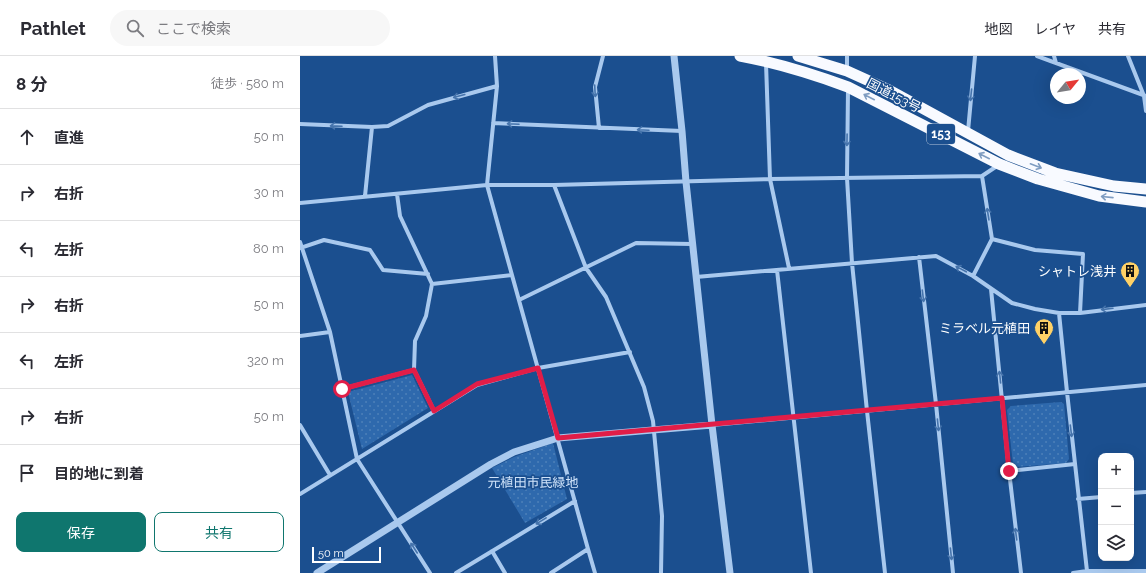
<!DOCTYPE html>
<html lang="ja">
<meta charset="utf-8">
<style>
:root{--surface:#fff;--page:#f7f7f7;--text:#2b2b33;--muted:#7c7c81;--line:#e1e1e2;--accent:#0f766e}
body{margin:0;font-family:Raleway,"Noto Sans JP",sans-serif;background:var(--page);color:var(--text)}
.controls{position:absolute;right:12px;bottom:12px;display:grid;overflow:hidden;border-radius:8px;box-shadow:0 4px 16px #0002}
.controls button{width:36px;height:36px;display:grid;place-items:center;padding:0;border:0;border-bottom:1px solid var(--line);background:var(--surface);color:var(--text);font:20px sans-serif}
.compass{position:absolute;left:750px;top:12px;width:36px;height:36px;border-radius:50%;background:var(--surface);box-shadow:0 4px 16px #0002;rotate:60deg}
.scale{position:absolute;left:12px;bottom:10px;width:69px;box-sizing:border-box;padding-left:4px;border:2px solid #fff;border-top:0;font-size:11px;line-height:14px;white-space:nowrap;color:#fff;-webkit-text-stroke:3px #1b4f8f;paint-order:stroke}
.stop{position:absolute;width:12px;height:12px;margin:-9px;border:3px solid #e11d48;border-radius:50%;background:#fff}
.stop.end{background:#e11d48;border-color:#fff;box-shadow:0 1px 4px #0008}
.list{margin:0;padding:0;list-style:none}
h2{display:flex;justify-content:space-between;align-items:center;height:52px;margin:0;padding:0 16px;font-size:17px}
h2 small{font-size:13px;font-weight:400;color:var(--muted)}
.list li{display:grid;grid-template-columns:26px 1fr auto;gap:12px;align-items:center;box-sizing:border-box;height:56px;padding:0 16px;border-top:1px solid var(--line)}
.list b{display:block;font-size:15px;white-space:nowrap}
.list em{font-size:13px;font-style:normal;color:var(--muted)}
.actions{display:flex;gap:8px;padding:12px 16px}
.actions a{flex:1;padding:9px 0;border:1px solid var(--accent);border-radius:8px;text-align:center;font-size:14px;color:var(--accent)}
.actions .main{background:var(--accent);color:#fff}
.icon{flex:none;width:22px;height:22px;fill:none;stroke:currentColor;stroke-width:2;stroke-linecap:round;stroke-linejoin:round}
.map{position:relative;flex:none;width:846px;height:517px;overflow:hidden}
header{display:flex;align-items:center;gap:24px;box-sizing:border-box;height:56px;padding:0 20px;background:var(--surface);border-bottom:1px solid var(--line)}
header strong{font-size:19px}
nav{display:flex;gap:22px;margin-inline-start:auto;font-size:14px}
.search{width:280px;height:36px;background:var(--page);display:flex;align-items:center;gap:10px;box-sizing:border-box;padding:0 14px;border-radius:22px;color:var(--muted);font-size:15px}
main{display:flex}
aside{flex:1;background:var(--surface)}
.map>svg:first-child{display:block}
.park{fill:url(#park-dots)}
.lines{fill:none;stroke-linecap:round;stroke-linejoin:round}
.minor{stroke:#a9c9ee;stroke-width:4}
.tertiary{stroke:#a9c9ee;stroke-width:7}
.trunk{stroke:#f8faff;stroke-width:11}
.oneway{stroke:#4674ac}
.oneway2{stroke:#7e9cc1}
.route{stroke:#e11d48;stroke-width:5}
.labels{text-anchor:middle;stroke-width:3.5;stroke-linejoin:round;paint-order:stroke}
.shield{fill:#1b4f8f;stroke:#bbcadd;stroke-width:1}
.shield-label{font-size:12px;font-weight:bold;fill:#fff}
.street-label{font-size:13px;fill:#fff;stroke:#1b4f8f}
.poi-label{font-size:13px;fill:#fff;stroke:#1b4f8f;text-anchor:end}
.park-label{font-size:13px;fill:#cfe3fa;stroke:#1b4f8f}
</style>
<header>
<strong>Pathlet</strong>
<div class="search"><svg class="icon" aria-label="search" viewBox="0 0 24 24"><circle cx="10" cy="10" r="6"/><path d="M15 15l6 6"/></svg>ここで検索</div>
<nav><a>地図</a><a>レイヤ</a><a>共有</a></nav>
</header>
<main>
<aside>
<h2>8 分<small>徒歩 · 580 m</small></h2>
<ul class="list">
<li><svg class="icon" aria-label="ahead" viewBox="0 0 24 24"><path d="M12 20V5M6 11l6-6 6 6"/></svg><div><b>直進</b></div><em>50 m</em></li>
<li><svg class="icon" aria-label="right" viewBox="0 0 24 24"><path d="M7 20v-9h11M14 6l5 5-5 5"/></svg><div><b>右折</b></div><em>30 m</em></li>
<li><svg class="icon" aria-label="left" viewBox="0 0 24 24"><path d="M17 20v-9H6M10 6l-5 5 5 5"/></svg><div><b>左折</b></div><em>80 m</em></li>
<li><svg class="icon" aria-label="right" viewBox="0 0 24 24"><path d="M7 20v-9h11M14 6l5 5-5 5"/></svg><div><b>右折</b></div><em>50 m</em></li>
<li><svg class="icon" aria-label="left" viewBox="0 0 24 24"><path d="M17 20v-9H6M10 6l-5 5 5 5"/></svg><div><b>左折</b></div><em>320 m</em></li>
<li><svg class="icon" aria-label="right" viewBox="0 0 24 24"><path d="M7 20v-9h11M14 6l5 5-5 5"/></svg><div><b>右折</b></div><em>50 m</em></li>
<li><svg class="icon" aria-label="arrive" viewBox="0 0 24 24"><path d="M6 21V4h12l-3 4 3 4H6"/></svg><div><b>目的地に到着</b></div></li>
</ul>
<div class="actions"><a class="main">保存</a><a>共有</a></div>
</aside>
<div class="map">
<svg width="846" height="517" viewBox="0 0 846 517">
<defs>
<pattern id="park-dots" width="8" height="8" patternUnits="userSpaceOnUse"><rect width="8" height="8" fill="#2e69ad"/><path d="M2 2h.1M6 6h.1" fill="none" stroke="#4d80b9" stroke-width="1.8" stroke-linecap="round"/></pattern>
</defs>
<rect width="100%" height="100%" fill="#1b4f8f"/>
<path class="park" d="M112,319L128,352L62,393L48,336Z
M761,346L764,348L769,403L766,407L716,411L713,408L707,354L711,350Z
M253,387L267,443L225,467L192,412L214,401Z"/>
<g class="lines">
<path class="minor" d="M195,0L197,30L187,129L288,493L295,517
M737,0L846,40
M754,0L756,7
M828,0L844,40L846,55
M466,7L470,123L489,212
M547,14V0
M548,33L547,122L552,207L567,355L585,517
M193,67L382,75
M0,68L72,71L88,70L128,49L197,30
M299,72L295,31L303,0
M668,75L675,0
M254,129L286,212L306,241L344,331L353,365L362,460L361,517
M97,138L100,160L132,228L126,260L115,285L114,314L134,355
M65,140L72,71
M0,147L187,129H254L470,123L682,120L697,110
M692,183L735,194L783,198L780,257
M0,186L30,276L57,403L130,517
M0,192L24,184L70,194L83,214L128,218
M619,201L636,348L653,517
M477,214L511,517
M673,220L692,183L682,120
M396,221L636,200L673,220L712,247L735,253L759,257H780L846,249
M132,228L212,219
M691,233L709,415L721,517
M219,244L336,187L392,188
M759,257L767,336L787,515
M0,280L30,276
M42,333L114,314
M0,369L30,419
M412,369L846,329
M709,415L775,408
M831,437L846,436
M0,438L177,329L238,312L330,296
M778,443L801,441
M192,495L205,517
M156,517L275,445
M251,517L288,493
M773,517L787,515H846"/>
<path class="tertiary" d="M374,0L382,75L386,126L412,369L430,517
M17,517L191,408L214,396L258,382L412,369"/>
<path class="trunk" d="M440,0C477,7 513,18 548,31L699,108L738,123L799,140L846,146
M498,0L547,15L589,34L708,99L755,117L814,130L846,133"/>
</g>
<defs><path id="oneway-shaft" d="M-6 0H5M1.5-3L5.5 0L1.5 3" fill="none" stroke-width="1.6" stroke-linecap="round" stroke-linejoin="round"/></defs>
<g class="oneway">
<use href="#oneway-shaft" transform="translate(295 35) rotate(87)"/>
<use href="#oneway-shaft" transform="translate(671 39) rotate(96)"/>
<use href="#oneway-shaft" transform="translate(159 40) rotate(165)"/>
<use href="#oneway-shaft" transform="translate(213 68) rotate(-177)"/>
<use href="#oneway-shaft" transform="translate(36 70) rotate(-178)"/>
<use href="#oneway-shaft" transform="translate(343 74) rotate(-177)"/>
<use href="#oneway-shaft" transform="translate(547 84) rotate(91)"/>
<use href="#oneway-shaft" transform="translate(688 158) rotate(-99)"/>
<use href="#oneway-shaft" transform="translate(661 213) rotate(-152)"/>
<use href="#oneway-shaft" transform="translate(623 240) rotate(83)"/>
<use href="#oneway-shaft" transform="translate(807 253) rotate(173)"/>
<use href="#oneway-shaft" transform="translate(700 321) rotate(-96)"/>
<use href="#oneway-shaft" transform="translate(638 369) rotate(84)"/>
<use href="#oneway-shaft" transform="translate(771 375) rotate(83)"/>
<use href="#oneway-shaft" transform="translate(241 465) rotate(149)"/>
<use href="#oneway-shaft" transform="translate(716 478) rotate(-97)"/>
<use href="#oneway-shaft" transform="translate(114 492) rotate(-123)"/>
<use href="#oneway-shaft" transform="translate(651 498) rotate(84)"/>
</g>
<g class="oneway2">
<use href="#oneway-shaft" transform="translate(569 41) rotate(-153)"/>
<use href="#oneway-shaft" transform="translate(684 100) rotate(-153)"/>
<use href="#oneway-shaft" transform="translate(736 110) rotate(21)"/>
<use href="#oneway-shaft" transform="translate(807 141) rotate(-174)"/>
</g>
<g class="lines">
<path class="route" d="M42,333L114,314L134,355L177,328L238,312L258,382L702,342L709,415"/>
</g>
<defs>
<g id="building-pin" transform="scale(1)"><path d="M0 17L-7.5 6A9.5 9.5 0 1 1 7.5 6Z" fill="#ffd166" stroke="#1b4f8f"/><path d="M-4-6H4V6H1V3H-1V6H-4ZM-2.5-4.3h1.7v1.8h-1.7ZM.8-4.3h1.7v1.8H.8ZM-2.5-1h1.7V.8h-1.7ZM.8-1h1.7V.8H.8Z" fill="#111"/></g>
</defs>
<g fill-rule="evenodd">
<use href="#building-pin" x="830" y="215"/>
<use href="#building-pin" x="744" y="272"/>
</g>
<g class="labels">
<rect class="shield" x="627" y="68" width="28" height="20" rx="3"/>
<g class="shield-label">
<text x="641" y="82">153</text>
</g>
<g class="street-label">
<text transform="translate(594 39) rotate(27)" y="5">国道153号</text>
</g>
<g class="poi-label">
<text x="816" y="220">シャトレ浅井</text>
<text x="730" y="277">ミラベル元植田</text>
</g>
<g class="park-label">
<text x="233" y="431">元植田市民緑地</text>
</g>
</g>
</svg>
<div class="controls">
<button>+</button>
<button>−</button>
<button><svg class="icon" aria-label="layers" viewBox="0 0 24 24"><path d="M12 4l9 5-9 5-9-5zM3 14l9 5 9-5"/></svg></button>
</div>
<svg class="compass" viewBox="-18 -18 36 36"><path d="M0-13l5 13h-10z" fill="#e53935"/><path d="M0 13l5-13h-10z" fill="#7c7c81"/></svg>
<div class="scale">50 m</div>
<div class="stop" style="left:42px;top:333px"></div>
<div class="stop end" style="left:709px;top:415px"></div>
</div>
</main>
